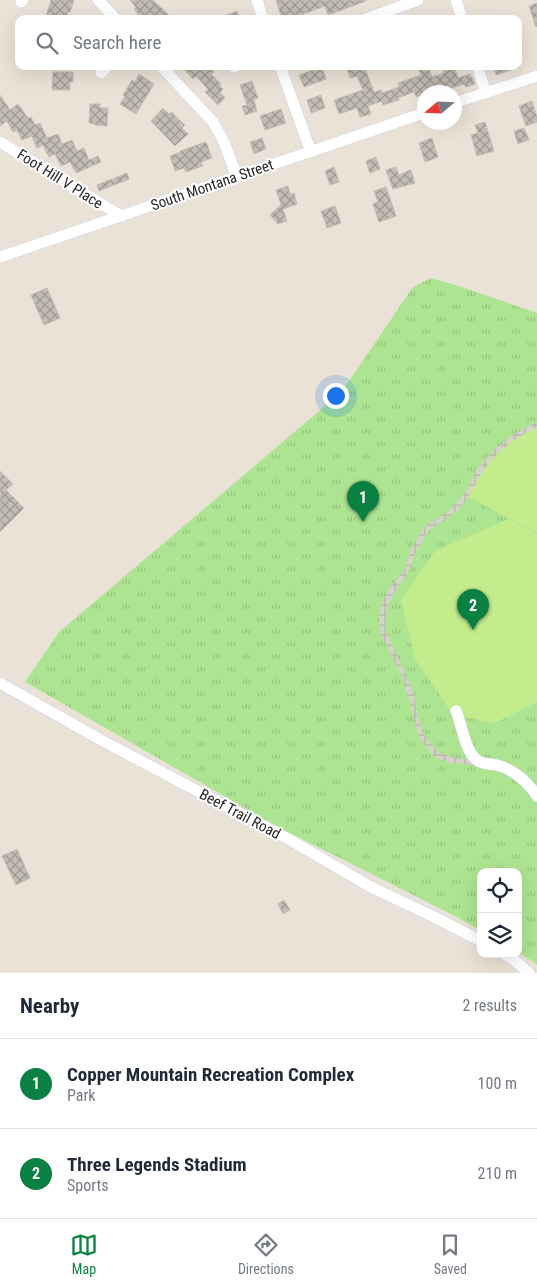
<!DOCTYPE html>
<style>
:root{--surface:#fff;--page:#f2f2f3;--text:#1f2937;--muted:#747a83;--line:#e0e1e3;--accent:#0b8043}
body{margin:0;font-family:"Roboto Condensed",sans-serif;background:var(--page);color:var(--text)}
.controls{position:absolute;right:15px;bottom:15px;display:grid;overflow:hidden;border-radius:10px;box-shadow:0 5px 20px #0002}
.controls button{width:45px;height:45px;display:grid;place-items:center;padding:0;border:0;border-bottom:1px solid var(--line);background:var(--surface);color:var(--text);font:25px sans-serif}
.compass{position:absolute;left:417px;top:85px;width:45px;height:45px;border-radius:50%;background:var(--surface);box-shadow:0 5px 20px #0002;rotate:251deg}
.you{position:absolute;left:335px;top:395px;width:18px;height:18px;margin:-12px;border:4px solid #fff;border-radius:50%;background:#1a73e8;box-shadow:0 0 0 8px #1a73e833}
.badge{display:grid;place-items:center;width:32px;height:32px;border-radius:50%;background:var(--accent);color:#fff;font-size:16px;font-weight:700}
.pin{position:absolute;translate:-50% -41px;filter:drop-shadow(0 1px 2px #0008)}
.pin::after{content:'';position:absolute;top:26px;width:18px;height:15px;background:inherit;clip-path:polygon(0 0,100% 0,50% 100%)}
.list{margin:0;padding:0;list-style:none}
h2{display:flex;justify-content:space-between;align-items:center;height:65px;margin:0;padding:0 20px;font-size:21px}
h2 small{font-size:16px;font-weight:400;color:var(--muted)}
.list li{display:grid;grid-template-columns:32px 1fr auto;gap:15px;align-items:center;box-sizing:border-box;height:90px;padding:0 20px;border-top:1px solid var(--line)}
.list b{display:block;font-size:19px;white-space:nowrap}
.list p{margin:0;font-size:16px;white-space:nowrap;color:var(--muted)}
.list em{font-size:16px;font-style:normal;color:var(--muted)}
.icon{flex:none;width:28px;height:28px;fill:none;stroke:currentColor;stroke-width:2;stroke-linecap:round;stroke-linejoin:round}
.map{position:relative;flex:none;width:537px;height:973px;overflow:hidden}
.search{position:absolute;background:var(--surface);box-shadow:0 5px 20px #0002;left:15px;right:15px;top:15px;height:55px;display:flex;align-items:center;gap:12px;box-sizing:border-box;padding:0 18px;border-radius:10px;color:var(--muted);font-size:19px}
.sheet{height:245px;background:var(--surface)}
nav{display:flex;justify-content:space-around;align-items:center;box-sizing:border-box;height:70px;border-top:1px solid var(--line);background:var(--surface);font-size:14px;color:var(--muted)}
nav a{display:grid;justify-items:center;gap:2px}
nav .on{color:var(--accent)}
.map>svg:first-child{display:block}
.grass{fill:url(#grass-tufts)}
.pitch{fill:#c3ec8c}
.plaza{fill:url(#plaza-grid)}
.building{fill:url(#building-cross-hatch);stroke:#c5beb1}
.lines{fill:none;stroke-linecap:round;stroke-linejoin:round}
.minor-casing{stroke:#cdd1e1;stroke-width:12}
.minor{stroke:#fff;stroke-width:11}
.labels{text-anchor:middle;stroke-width:4;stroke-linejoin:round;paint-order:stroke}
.street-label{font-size:15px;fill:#272727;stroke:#fff}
</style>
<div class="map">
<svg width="537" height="973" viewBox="0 0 537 973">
<defs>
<pattern id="grass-tufts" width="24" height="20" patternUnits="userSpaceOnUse" patternTransform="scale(1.25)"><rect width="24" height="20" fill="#ade491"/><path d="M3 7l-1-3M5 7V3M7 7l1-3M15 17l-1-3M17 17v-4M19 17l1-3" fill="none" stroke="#95c47d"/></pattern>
<pattern id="plaza-grid" width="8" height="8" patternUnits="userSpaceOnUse" patternTransform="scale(1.25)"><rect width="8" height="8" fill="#d6d2ca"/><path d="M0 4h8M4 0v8" fill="none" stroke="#b8b4ae"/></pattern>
<pattern id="building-cross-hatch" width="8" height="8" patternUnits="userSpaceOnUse" patternTransform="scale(1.25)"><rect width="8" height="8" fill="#c2bcb4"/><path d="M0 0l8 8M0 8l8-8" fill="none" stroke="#9e9992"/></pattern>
</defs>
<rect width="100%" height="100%" fill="#ebe2d7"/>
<path class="grass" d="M431,278L462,287L537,313V965L531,960L518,953V872H481V931L457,917L280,828L25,682L59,632L318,412L347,384L413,287Z"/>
<path class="pitch" d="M537,427V533L468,497C485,465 502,442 537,427Z
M509,519L537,534V702L495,723L453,715L415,659L401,600L435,551Z"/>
<path class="plaza" d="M537,422V427L514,440L501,450L489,463L480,475L468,497L458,510L432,528L426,534L416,551L408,572L395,592L387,607L385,625L386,632L410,685L414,696L418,719L425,737L435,749L439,753L458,759H472L478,765L450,763L435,757L421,740L417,731L410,702L401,674L381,634L379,615L384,598L391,586L404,571L411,550L422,530L427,525L448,512L456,504L467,490L478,468L496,448L515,434Z"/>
<path class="building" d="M51,0H74L70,12H68L65,19H45Z
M130,0H153L169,15L165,19H142L134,9L136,7Z
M276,0H366V1L328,15L325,6L298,16L299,17L293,19H282Z
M537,3V26L536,27L529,6Z
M237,11L240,19H219V18Z
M181,66H208L214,72L211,74L221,84L219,85L223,89L220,92L225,98L218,105L205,92L208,89L196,76L193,79Z
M346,66H364L374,92L381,90L382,93L399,87L398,83L421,75L417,66H428L432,77L444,73L443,70L454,66L458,78L470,74L471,77H472L475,84L466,87L464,84L437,92H424V94L416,97L414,92L398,98L399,100L383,105L382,101L368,106L371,114L360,117L357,108L339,114L334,100L363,90L357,76L350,78Z
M493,66H519L520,67L496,75Z
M322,67L326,79L304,87L299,75Z
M53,72H73V82H70V90H52Z
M139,74L154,84L136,114L120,104L125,96L123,95L132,80L135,82Z
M252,81L258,98L254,100L257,111L245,115L242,106L247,105L240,85Z
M0,95L10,110L18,104L28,118L31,117L35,125L40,123L47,138L58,134L62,144L72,140L77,151L84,148L89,160L98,156L101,162L76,173L70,162L61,166L55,154L49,157L43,145L37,148L32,136L22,140L17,130L13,132L7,121L0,126Z
M321,95L325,108L311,113L307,100Z
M532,101L537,117V122L526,126L519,106Z
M90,104H100V108H108L107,126L95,125V124L89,123Z
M163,108L169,114L172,112L177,118L185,125L182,128L188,134L175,146L151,121Z
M281,109L286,123L265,130L260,116Z
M485,122L494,151L477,156L471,135L478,133L475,125Z
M524,128L529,140L518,144L514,131Z
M262,138L266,149L254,154L250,142Z
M432,138L438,157L425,162L419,143Z
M206,142L212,158L201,162L203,166L186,172L184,168L175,171L170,156L181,152L180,151Z
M376,157L380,169L370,173L366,161Z
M334,167L339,182L330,185L325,171Z
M396,167L399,175L411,170L415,183L393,189L386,170Z
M127,173L129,179L99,191L97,185Z
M288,186L290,194L294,193L297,204L283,209L287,221L278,224L270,215L281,205L276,190Z
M386,187L396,216L379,222L373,204L378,202L374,191Z
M335,206L341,223L327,228L321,211Z
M47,288L60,318L44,325L31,295Z
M0,471L13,484L6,490L24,508L0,532Z
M17,849L30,878L16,885L2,856Z
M284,900L290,910L283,914L278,904Z"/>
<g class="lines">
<g class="minor-casing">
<path id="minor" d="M98,0L116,19
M257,0L263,19
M456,0L462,19
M21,2L23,0
M366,19L418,0
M161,66L213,122L224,142L237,177
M280,66L311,152
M477,66L486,93
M234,67L236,66
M101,73L108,66
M454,103L537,76
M0,142L121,216
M0,257L424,113
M0,683L101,740L290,840L371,887L434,917L481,941
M456,711C462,724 465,753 478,761C483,764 491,764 497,765C515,770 527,781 537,796
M504,954L513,959L529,973"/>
</g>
<use href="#minor" class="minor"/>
</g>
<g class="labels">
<g class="street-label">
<text transform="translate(60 179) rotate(32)" y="5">Foot Hill V Place</text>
<text transform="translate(212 185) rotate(-19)" y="5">South Montana Street</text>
<text transform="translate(240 814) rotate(28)" y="5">Beef Trail Road</text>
</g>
</g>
</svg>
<div class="controls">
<button><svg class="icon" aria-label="locate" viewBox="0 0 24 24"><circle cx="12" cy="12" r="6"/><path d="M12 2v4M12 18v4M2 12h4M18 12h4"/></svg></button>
<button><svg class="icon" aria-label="layers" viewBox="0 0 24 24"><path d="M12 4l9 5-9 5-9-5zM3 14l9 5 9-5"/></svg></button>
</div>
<svg class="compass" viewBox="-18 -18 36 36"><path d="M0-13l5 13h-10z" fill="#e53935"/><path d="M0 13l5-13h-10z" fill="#747a83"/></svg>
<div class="you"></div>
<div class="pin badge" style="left:363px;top:522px">1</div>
<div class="pin badge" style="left:473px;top:630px">2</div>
<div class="search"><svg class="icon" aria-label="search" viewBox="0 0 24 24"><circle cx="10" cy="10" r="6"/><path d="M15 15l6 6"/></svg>Search here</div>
</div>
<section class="sheet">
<h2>Nearby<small>2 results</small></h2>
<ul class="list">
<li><span class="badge">1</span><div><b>Copper Mountain Recreation Complex</b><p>Park</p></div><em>100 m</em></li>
<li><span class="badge">2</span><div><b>Three Legends Stadium</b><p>Sports</p></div><em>210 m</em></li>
</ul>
</section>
<nav>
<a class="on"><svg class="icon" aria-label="map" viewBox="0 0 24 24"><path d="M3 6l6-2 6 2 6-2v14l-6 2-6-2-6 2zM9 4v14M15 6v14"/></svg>Map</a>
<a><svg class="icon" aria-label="directions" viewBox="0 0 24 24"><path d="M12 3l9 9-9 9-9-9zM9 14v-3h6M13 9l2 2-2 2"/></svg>Directions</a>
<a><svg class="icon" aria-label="saved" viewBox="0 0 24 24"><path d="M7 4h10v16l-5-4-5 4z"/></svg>Saved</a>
</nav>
